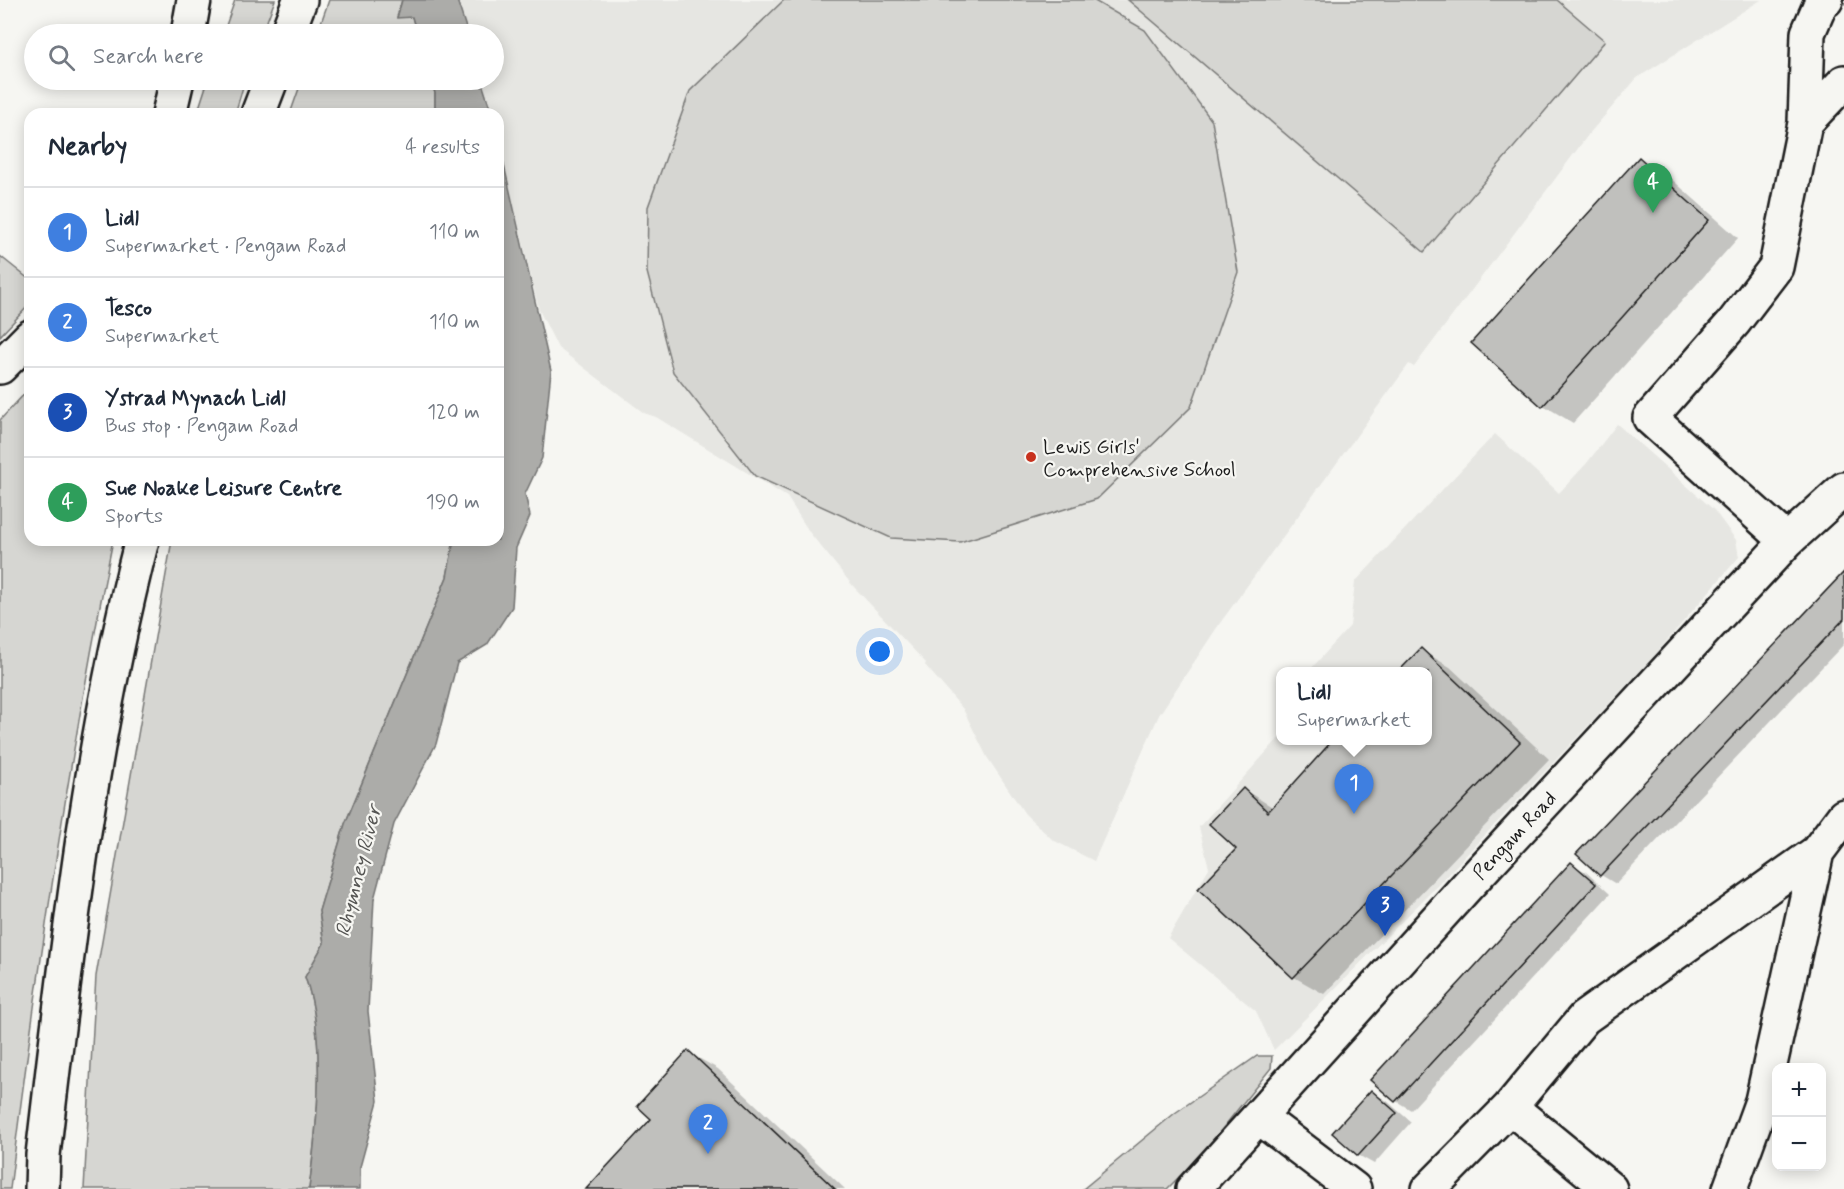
<!DOCTYPE html>
<meta charset="utf-8">
<style>
:root{--surface:#fff;--page:#f2f2f3;--text:#1f2937;--muted:#747a83;--line:#e0e1e3;--accent:#db2777}
body{margin:0;font-family:Mynerve,sans-serif;background:var(--page);color:var(--text)}
.controls{position:absolute;right:18px;bottom:18px;display:grid;overflow:hidden;border-radius:12px;box-shadow:0 3px 15px #0003}
.controls button{width:54px;height:54px;display:grid;place-items:center;padding:0;border:0;border-bottom:2px solid var(--line);background:var(--surface);color:var(--text);font:30px sans-serif}
.you{position:absolute;left:880px;top:652px;width:21px;height:21px;margin:-15px;border:4px solid #fff;border-radius:50%;background:#1a73e8;box-shadow:0 0 0 9px #1a73e833}
.badge{display:grid;place-items:center;width:39px;height:39px;border-radius:50%;background:var(--accent);color:#fff;font-size:20px;font-weight:700}
.pin{position:absolute;translate:-50% -50px;filter:drop-shadow(0 2px 3px #0008)}
.pin::after{content:'';position:absolute;top:32px;width:21px;height:18px;background:inherit;clip-path:polygon(0 0,100% 0,50% 100%)}
.popup{position:absolute;left:1276px;top:667px;width:156px;height:78px;box-sizing:border-box;display:grid;place-content:center;border-radius:12px;background:var(--surface);filter:drop-shadow(0 2px 4px #0005);font-size:20px;white-space:nowrap;color:var(--muted)}
.popup b{font-size:22px;color:var(--text)}
.popup::after{content:'';position:absolute;left:50%;top:100%;margin-left:-12px;border:12px solid transparent;border-top-color:var(--surface)}
.list{margin:0;padding:0;list-style:none}
h2{display:flex;justify-content:space-between;align-items:center;height:78px;margin:0;padding:0 24px;font-size:26px}
h2 small{font-size:20px;font-weight:400;color:var(--muted)}
.list li{display:grid;grid-template-columns:39px 1fr auto;gap:18px;align-items:center;box-sizing:border-box;height:90px;padding:0 24px;border-top:2px solid var(--line)}
.list b{display:block;font-size:22px;white-space:nowrap}
.list p{margin:0;font-size:20px;white-space:nowrap;color:var(--muted)}
.list em{font-size:20px;font-style:normal;color:var(--muted)}
.icon{flex:none;width:33px;height:33px;fill:none;stroke:currentColor;stroke-width:2;stroke-linecap:round;stroke-linejoin:round}
.map{position:relative;flex:none;width:1844px;height:1189px;overflow:hidden}
.search{position:absolute;background:var(--surface);box-shadow:0 3px 15px #0003;left:24px;top:24px;width:480px;height:66px;display:flex;align-items:center;gap:15px;box-sizing:border-box;padding:0 21px;border-radius:33px;color:var(--muted);font-size:22px}
.panel{position:absolute;background:var(--surface);box-shadow:0 3px 15px #0003;left:24px;top:108px;width:480px;height:438px;border-radius:18px}
.map>svg:first-child{display:block}
.built{fill:#e6e6e2}
.green{fill:#d6d6d2;stroke:#797977;stroke-width:1.5}
.water{fill:#acaca9;stroke:#727271;stroke-width:1.5}
.shadow{fill:#0003}
.building{fill:#c0c0bd;stroke:#1c1c1c;stroke-width:1.5}
.lines{fill:none;stroke-linecap:round;stroke-linejoin:round}
.minor-casing{stroke:#1c1c1c;stroke-width:38}
.major-casing{stroke:#1c1c1c;stroke-width:38}
.minor{stroke:#f6f6f2;stroke-width:33}
.major{stroke:#f6f6f2;stroke-width:33}
.poi-dot{fill:#c8321e;stroke:#f6f6f2;stroke-width:2}
.labels{text-anchor:middle;stroke-width:4.5;stroke-linejoin:round;paint-order:stroke}
.poi-label{font-size:20px;fill:#1c1c1c;stroke:#f6f6f2;text-anchor:start}
.street-label{font-size:20px;fill:#1c1c1c;stroke:#f6f6f2}
.water-label{font-size:21px;font-style:italic;fill:#565654;stroke:#f6f6f2}
</style>
<div class="map">
<svg width="1844" height="1189" viewBox="0 0 1844 1189">
<rect width="100%" height="100%" fill="#f6f6f2"/>
<filter id="ink" filterUnits="userSpaceOnUse"><feTurbulence type="fractalNoise" baseFrequency=".0167" numOctaves="2"/><feDisplacementMap in="SourceGraphic" scale="12" xChannelSelector="R" yChannelSelector="G"/><feConvolveMatrix kernelMatrix="1 2 1 2 8 2 1 2 1" color-interpolation-filters="sRGB"/></filter>
<g filter="url(#ink)">
<path class="built" d="M457,0H1761L1637,78L1588,135L1414,367L1409,364L1220,623L1159,715L1094,861L1053,840L1025,814L987,757L963,709L925,665L926,663L853,586L810,533L787,497L656,417L644,413L558,348L539,310L498,139V114H492L481,80H494V34H468Z
M1617,424L1714,510L1736,540L1739,557L1652,658L1438,885L1274,1050L1256,1011L1168,938L1209,868L1199,827L1280,737V740H1428V672L1309,671L1350,626L1355,582L1495,434L1559,493L1587,463Z"/>
<path class="green" d="M235,0H275L262,34H223Z
M329,0H402L397,17H412L417,34H317Z
M784,0H1093L1145,30L1212,121L1238,272L1191,407L1097,499L960,542L891,538L755,476L673,372L647,272L648,207L690,91Z
M1128,0H1557L1605,41L1424,252Z
M208,80H245L235,114H197Z
M302,80H431L435,93V114H290Z
M0,256L30,280V304L0,336Z
M30,388V540H113C69,755 37,972 10,1189H0V420Z
M172,540H454L447,577L345,824L319,911L324,943L305,977C327,1036 317,1127 309,1189H84L96,976Z
M1257,1056H1272L1271,1068L1202,1154L1167,1189H1083L1175,1113Z"/>
<path class="water" d="M402,0H457L468,34H417L412,17L397,18Z
M431,80H481L492,114H435V93Z
M498,139L551,371L542,458L525,494L530,516L516,548L512,607L487,645L457,663L436,744L394,824L374,899L368,1011L378,1101L360,1167V1189H309C317,1127 327,1036 305,977L324,943L319,911L345,824L447,577L454,540H498Z"/>
<path class="shadow" d="M1639,159L1668,176L1738,238L1573,423L1543,405Z
M1844,574V644L1616,884L1601,875L1578,853Z
M1421,650L1450,667L1549,759L1324,994L1294,977L1200,889L1238,849L1243,789L1274,808L1428,740V672Z
M1571,864L1586,872L1610,894L1411,1110L1396,1101Z
M688,1052L718,1069L845,1189H588L653,1119Z
M1372,1092L1387,1101L1411,1122L1374,1164L1358,1155Z"/>
<path class="building" d="M1639,157L1709,220L1542,407L1471,343Z
M1844,572V619L1600,876L1576,854Z
M1421,648L1520,742L1293,978L1198,889L1236,849L1209,824L1243,788L1268,812L1333,740H1428V672H1398Z
M1571,862L1596,884L1395,1102L1370,1080Z
M688,1050L835,1189H586L651,1119L637,1106Z
M1371,1090L1397,1113L1358,1156L1332,1133Z"/>
<g class="lines">
<g class="minor-casing">
<path id="minor" d="M1805,123L1844,82
M1787,541L1650,418L1734,322L1776,267L1805,123L1808,33L1821,3L1826,0
M1510,1107L1610,1189
M1259,1117L1354,1189
M1193,1189L1468,885L1787,541L1844,489
M1429,1189L1510,1107L1584,1018L1817,852L1844,816
M1730,1189L1762,1101L1817,852"/>
</g>
<g class="major-casing">
<path id="major" d="M188,34L194,0
M287,34L300,0
M169,114L177,80
M258,114L271,80
M0,367L30,337
M42,1189L43,1155C67,949 90,741 142,540"/>
</g>
<use href="#minor" class="minor"/>
<use href="#major" class="major"/>
</g>
</g>
<circle class="poi-dot" cx="1031" cy="457" r="6"/>
<g class="labels">
<g class="poi-label">
<text x="1043" y="453">Lewis Girls'<tspan x="1043" dy="23">Comprehensive School</tspan></text>
</g>
<g class="street-label">
<text transform="translate(1514 835) rotate(-47)" y="7">Pengam Road</text>
</g>
<g class="water-label">
<text transform="translate(358 871) rotate(-76)" y="7">Rhymney River</text>
</g>
</g>
</svg>
<div class="controls">
<button>+</button>
<button>−</button>
</div>
<div class="you"></div>
<div class="pin badge" style="left:1354px;top:814px;background:#3f7fe0">1</div>
<div class="popup"><b>Lidl</b>Supermarket</div>
<div class="pin badge" style="left:708px;top:1154px;background:#3f7fe0">2</div>
<div class="pin badge" style="left:1385px;top:936px;background:#1a4fb4">3</div>
<div class="pin badge" style="left:1653px;top:213px;background:#2e9e5b">4</div>
<div class="search"><svg class="icon" aria-label="search" viewBox="0 0 24 24"><circle cx="10" cy="10" r="6"/><path d="M15 15l6 6"/></svg>Search here</div>
<section class="panel">
<h2>Nearby<small>4 results</small></h2>
<ul class="list">
<li><span class="badge" style="background:#3f7fe0">1</span><div><b>Lidl</b><p>Supermarket · Pengam Road</p></div><em>110 m</em></li>
<li><span class="badge" style="background:#3f7fe0">2</span><div><b>Tesco</b><p>Supermarket</p></div><em>110 m</em></li>
<li><span class="badge" style="background:#1a4fb4">3</span><div><b>Ystrad Mynach Lidl</b><p>Bus stop · Pengam Road</p></div><em>120 m</em></li>
<li><span class="badge" style="background:#2e9e5b">4</span><div><b>Sue Noake Leisure Centre</b><p>Sports</p></div><em>190 m</em></li>
</ul>
</section>
</div>
